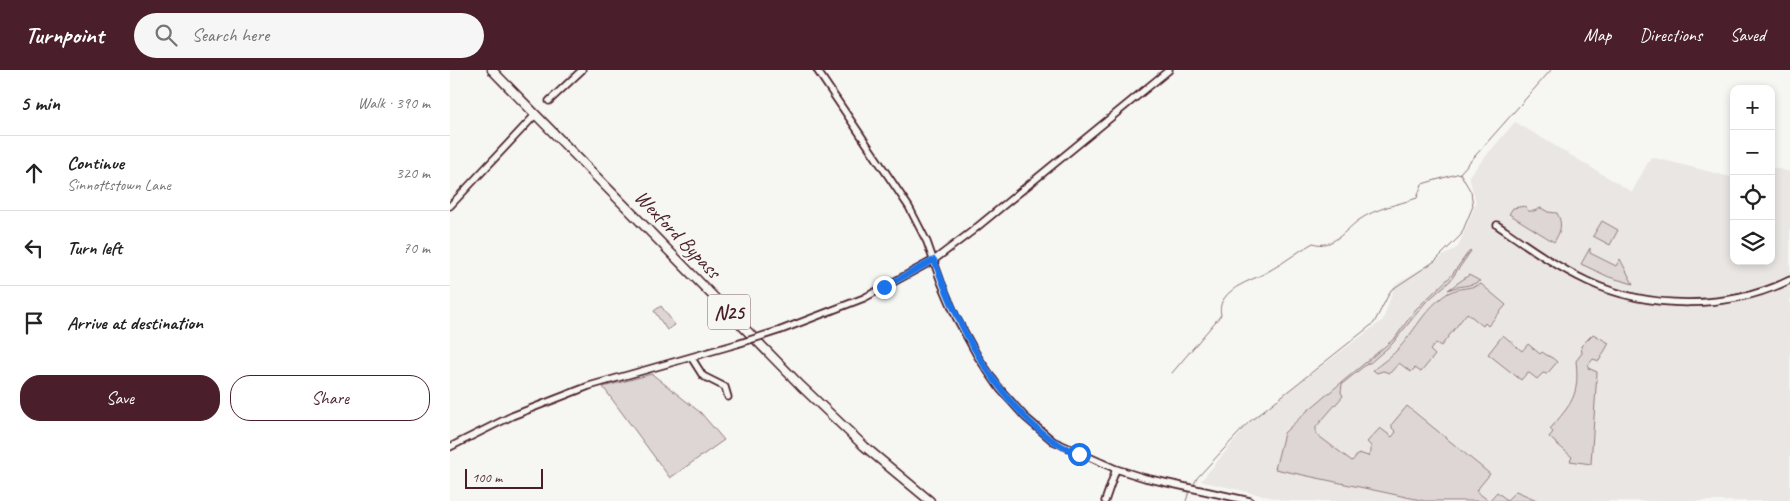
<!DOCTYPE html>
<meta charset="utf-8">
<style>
:root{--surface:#fff;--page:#f6f6f6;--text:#222;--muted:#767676;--line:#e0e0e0;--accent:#4a1f2b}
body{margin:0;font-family:Caveat,sans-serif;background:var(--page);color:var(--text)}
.controls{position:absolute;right:15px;top:15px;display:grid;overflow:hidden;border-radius:10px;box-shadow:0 2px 8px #0003}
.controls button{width:45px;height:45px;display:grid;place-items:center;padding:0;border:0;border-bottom:1px solid var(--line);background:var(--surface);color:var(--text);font:25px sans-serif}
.scale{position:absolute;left:15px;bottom:12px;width:78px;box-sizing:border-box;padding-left:5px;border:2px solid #4a1f2b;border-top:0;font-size:14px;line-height:18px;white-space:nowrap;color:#4a1f2b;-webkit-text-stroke:4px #f6f6f2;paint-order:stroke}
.stop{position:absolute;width:15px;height:15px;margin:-11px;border:4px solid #1a73e8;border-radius:50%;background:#fff}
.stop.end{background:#1a73e8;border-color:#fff;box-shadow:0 1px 5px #0008}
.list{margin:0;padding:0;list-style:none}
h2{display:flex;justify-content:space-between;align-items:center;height:65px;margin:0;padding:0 20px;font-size:21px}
h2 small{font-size:16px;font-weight:400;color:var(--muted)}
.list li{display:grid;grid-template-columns:32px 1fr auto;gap:15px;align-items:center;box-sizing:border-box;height:75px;padding:0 20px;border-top:1px solid var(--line)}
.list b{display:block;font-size:19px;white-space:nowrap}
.list p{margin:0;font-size:16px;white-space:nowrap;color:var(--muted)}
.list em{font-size:16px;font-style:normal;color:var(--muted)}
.actions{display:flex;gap:10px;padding:15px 20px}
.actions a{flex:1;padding:11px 0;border:1px solid var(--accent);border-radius:20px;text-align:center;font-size:18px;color:var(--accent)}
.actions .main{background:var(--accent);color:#fff}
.icon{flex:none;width:28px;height:28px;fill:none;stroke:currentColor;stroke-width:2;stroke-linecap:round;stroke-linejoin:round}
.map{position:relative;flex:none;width:1340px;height:431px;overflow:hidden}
header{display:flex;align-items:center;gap:30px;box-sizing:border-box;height:70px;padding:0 25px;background:var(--accent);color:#fff}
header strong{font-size:24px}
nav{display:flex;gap:28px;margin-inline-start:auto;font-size:18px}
.search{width:350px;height:45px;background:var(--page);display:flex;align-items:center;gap:12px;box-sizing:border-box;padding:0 18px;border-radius:28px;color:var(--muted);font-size:19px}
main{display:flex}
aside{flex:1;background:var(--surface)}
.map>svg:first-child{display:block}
.built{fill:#e9e6e3}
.green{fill:#ddd6d5;stroke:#947a80}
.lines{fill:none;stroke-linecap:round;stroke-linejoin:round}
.stream{stroke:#8e747a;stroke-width:1}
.minor-casing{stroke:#4a1f2b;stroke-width:9}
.highway-casing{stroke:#4a1f2b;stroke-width:11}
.minor{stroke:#f6f6f2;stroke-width:5.5}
.highway{stroke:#f6f6f2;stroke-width:8}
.minor-bridge-casing{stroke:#4a1f2b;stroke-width:9;stroke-linecap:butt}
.minor-bridge{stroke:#f6f6f2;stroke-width:5.5}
.route{stroke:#1a73e8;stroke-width:6}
.labels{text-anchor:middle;stroke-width:4.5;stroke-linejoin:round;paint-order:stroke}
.shield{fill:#f6f6f2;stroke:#7e6067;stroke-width:1}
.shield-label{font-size:20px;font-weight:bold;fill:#4a1f2b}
.street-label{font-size:21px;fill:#4a1f2b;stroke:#f6f6f2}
</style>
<header>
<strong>Turnpoint</strong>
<div class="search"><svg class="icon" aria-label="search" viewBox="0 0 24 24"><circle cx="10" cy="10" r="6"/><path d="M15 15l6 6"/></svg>Search here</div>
<nav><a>Map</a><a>Directions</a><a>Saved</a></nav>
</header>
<main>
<aside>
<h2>5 min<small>Walk · 390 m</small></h2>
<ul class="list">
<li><svg class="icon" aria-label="ahead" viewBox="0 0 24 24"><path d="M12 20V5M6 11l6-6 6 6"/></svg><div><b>Continue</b><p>Sinnottstown Lane</p></div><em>320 m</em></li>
<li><svg class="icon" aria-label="left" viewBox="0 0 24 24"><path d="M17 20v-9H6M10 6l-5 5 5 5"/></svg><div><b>Turn left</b></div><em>70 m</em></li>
<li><svg class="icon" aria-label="arrive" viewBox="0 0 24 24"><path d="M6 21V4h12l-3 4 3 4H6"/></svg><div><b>Arrive at destination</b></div></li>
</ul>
<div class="actions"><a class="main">Save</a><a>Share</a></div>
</aside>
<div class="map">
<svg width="1340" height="431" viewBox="0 0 1340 431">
<rect width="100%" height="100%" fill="#f6f6f2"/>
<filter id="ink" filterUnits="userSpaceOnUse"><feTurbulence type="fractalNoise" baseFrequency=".02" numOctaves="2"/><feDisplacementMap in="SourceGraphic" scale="10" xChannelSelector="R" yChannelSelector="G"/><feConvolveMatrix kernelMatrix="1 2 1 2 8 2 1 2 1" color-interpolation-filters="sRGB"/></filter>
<g filter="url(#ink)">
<path class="built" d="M1065,52L1182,122L1201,87L1284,108V191H1321V97L1340,102V431H837L751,411L806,345L933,250L945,215L1008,177L1026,133L1019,106Z"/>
<path class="green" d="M1075,136L1078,141H1084L1091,138L1098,142L1107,143C1113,154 1111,161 1104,172L1059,144L1063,138Z
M1152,151L1168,160L1160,175L1143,166Z
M1140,178V183L1166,196L1170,189L1183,214L1159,207L1131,194Z
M1020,180L1021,181L1000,211L975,233L942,274L920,293H918L892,314L891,322L893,326L866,357V364L902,391L909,383L918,386L921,382V376L917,372L930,358L942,367L946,362L942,358V354L957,336L1040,404L1026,421L1039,431H975L825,399L834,363L856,342L945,268L965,240L1001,206Z
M1019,205L1030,211C1020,217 1009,215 998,220Z
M1031,214L1056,235L1038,256L1035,253L1033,256L1017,243L991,276L986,273L980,280L985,285L971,302L965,298L961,302L949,293L940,303L933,301L927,303L923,300C932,293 942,286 950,277C967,258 974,239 998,223C1009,217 1021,219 1031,214Z
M211,236L225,255L217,260L204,241Z
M1143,264L1159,273L1149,291L1143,289L1139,294L1138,298L1147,302L1141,394L1120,391L1122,387L1099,367L1103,362L1100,359C1121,334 1130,326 1126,291L1132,283L1131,276Z
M1053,265L1072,281L1078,274L1090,284L1092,282C1097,286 1103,287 1107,292L1097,304L1093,303L1087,309L1078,302L1071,310L1038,284Z
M202,304L251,343L274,370L220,408L153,317Z
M1066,421L1089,431H1039L1047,422L1057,430Z"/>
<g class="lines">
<path class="stream" d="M722,303L771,245C770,240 770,235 773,230C783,214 804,210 819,201C834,193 848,181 863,173C882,180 895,160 909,150C926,138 947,135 967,128L972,114L1010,103
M744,414L747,408L799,352L924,253L941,220L985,191L1011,165L1023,136L1021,122L1010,103L1101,0
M736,431L739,422"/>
<g class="minor-casing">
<path id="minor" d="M367,0L459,137L477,172L491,212L506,247L528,287L550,319L575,347L603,371L666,399L695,408L800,431
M99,31L132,0
M0,136L86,44
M1047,155C1076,175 1105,196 1137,211C1198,240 1279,240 1340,210
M331,260L414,228L484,190L521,162L719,0
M241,287L253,306L275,317L278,327
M0,377L62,346L139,316L287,274
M655,431L666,399"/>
</g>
<g class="highway-casing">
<path id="highway" d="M42,0L351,316L414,376L480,431"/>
</g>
<use href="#minor" class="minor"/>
<use href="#highway" class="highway"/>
<g class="minor-bridge-casing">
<path id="minor-bridge" d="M287,274L331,260"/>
</g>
<use href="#minor-bridge" class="minor-bridge"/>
</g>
</g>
<g class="lines" filter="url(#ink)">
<path class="route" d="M434,217L484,190C505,247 530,300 573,345C582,354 591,363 602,370C610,376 620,380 629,384"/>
</g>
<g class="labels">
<rect class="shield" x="258" y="224.5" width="42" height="35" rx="4"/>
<g class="shield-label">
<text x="279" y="249">N25</text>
</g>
<g class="street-label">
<text transform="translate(228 164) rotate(46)" y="7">Wexford Bypass</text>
</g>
</g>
</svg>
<div class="controls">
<button>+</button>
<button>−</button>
<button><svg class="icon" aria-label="locate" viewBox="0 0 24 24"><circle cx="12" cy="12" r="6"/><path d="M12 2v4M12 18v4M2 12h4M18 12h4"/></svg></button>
<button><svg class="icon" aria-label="layers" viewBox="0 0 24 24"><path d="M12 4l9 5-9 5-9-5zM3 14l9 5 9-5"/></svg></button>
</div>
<div class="scale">100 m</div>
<div class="stop" style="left:629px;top:384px"></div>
<div class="stop end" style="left:434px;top:217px"></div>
</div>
</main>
